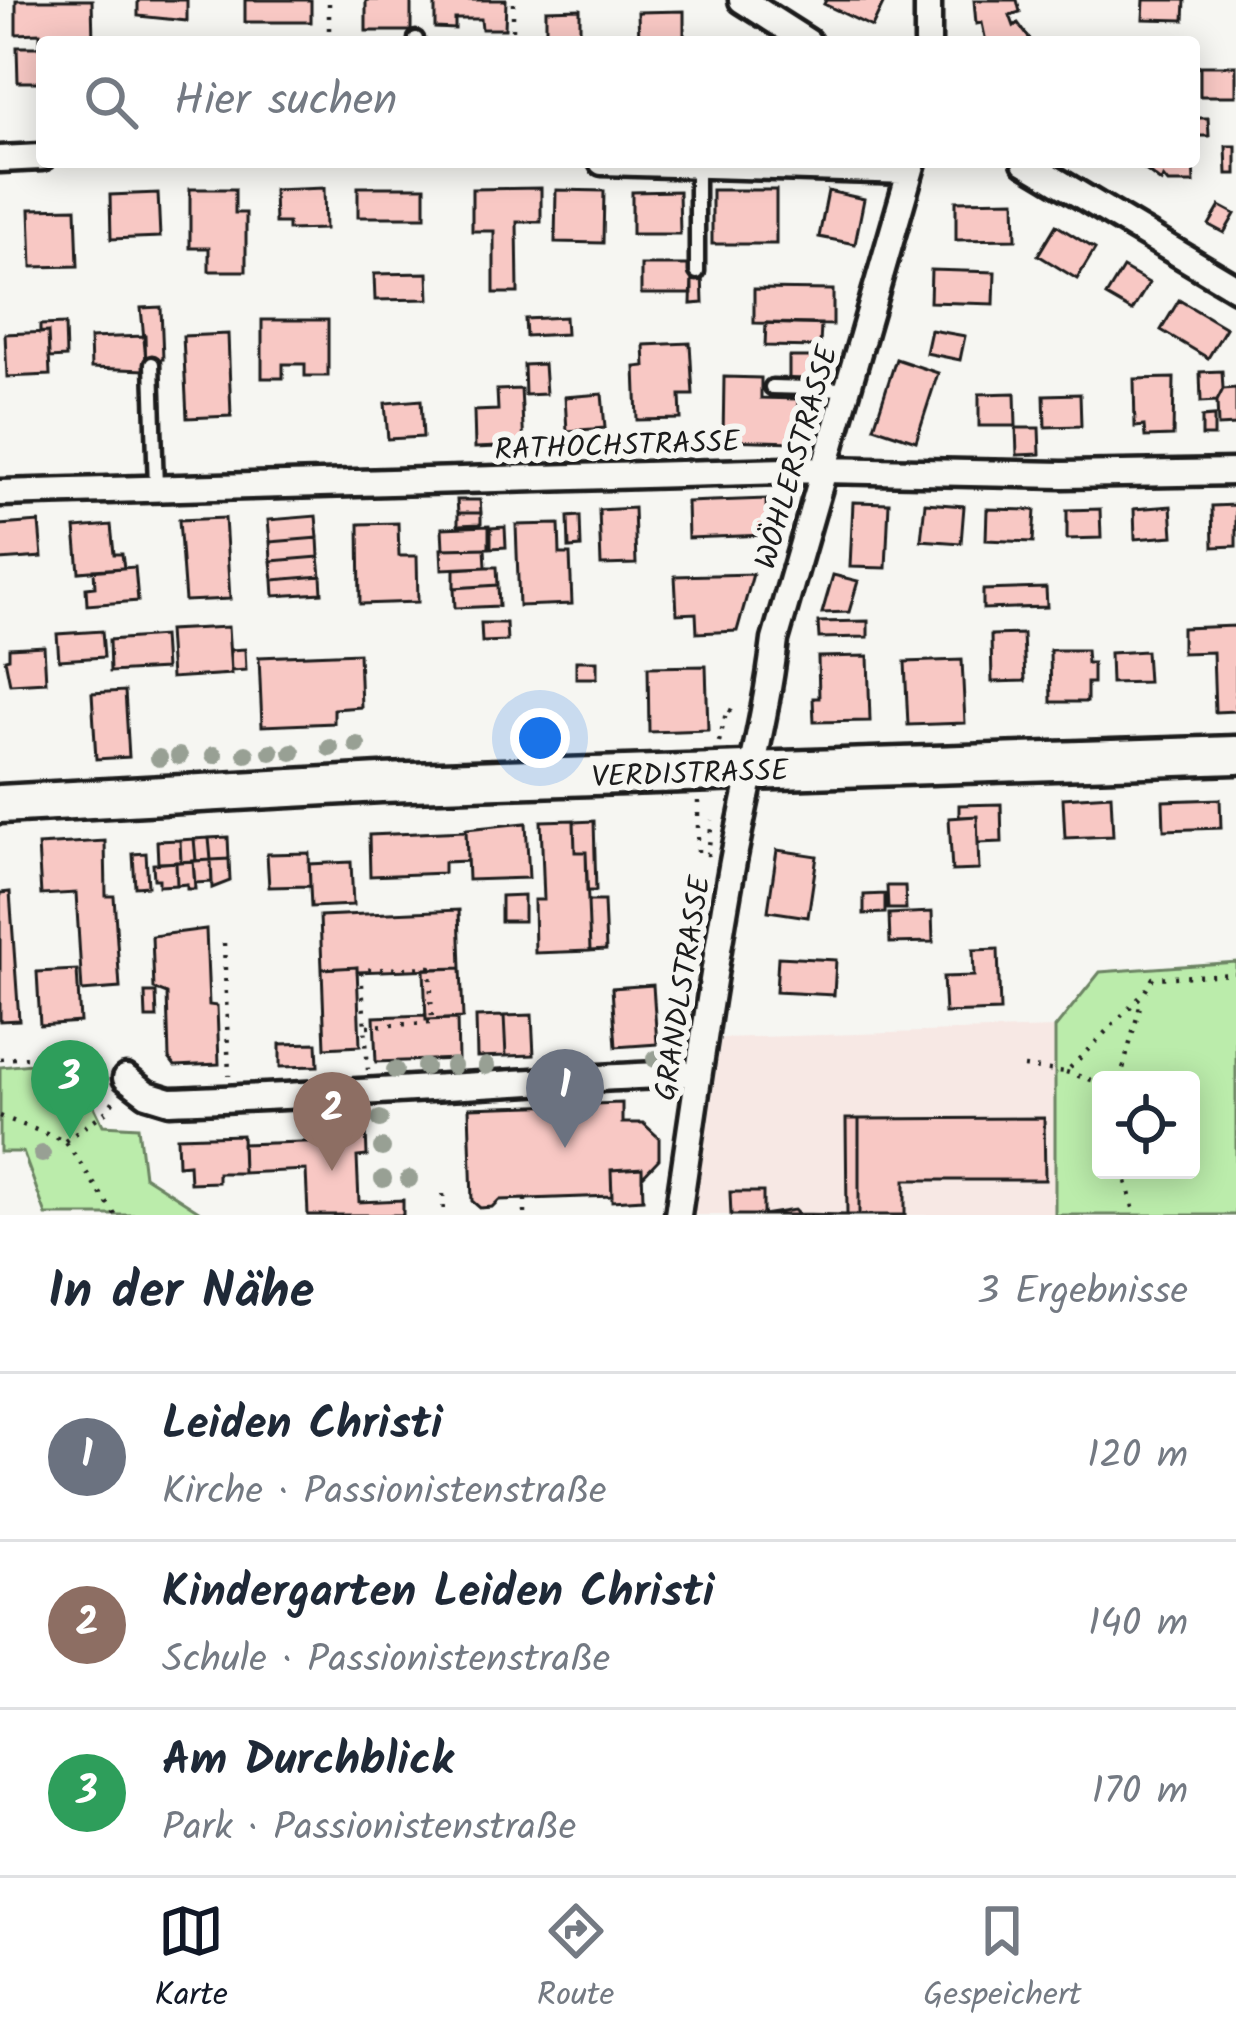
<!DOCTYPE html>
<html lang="de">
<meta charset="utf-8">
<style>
:root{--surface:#fff;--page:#f2f2f3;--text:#1f2937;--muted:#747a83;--line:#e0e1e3;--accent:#111827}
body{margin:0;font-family:Kalam,sans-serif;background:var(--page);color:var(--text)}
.controls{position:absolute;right:36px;bottom:36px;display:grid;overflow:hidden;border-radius:12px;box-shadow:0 6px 30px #0003}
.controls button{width:108px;height:108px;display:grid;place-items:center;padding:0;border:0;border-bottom:3px solid var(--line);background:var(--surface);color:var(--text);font:60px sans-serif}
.you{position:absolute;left:540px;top:738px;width:42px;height:42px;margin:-30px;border:9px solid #fff;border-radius:50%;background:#1a73e8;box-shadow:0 0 0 18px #1a73e833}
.badge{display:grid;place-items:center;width:78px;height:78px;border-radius:50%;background:var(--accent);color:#fff;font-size:39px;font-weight:700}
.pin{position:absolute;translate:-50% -99px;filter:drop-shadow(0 3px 6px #0008)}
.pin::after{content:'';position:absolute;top:63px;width:42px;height:36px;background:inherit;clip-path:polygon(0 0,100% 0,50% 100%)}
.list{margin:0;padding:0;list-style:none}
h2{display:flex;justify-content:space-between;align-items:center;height:156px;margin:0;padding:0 48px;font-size:51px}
h2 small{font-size:39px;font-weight:400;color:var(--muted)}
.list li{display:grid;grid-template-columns:78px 1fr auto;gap:36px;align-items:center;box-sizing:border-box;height:168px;padding:0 48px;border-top:3px solid var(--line)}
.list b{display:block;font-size:45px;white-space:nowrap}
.list p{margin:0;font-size:39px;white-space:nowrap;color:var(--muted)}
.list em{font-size:39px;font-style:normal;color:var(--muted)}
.icon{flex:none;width:66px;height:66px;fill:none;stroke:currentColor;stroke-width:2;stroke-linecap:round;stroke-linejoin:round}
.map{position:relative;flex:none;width:1236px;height:1215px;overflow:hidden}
.search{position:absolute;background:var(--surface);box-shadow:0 6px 30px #0003;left:36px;right:36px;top:36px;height:132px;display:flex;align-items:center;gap:30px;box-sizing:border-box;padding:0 42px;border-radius:12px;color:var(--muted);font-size:45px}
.sheet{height:660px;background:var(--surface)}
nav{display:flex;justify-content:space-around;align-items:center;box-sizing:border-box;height:168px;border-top:3px solid var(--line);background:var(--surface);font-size:33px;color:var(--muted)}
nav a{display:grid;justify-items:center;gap:6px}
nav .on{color:var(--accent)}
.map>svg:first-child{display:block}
.built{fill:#f7e8e4}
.green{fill:#bbecab;stroke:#6c8464;stroke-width:3;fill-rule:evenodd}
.building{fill:#f8c8c4;stroke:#1c1c1c;stroke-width:3}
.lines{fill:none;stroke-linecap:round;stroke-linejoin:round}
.lane-casing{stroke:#1c1c1c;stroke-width:21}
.street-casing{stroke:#1c1c1c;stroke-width:33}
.primary-casing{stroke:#1c1c1c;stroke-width:45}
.path{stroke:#1c1c1c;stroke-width:4.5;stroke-dasharray:3 9;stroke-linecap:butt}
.lane{stroke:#f6f6f2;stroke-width:12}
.street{stroke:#f6f6f2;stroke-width:24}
.primary{stroke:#f6f6f2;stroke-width:36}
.tree{fill:#98a094}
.labels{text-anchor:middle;stroke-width:12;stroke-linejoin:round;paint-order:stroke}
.street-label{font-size:30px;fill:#1c1c1c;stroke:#f6f6f2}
</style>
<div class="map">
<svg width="1236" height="1215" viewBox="0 0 1236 1215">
<rect width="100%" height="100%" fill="#f6f6f2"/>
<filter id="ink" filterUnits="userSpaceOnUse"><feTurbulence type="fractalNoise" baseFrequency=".00833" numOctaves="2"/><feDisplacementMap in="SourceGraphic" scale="24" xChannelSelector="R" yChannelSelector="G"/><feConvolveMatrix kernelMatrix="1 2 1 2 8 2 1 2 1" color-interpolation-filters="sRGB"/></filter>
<g filter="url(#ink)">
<path class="built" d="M1055,1028V1215H694L721,1038Z"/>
<path class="green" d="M1236,962V1215H1055V1028L1100,972ZM1191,1080V1170H1101V1080Z
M62,1061L73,1063L103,1125L138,1127L144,1176L205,1215H46L23,1152H0V1067Z"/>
<path class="building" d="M16,0H92L93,42H42V82H18L17,47H40V33L16,34Z
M138,0H187V21L138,16Z
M245,0H311V22H245Z
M366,0H411V31H366Z
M435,0H506L505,29H482L481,19H455V29L435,28Z
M826,0H885L872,27L824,4Z
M974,0H1017L1020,12L1010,15L1014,26L1018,23L1032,42H986L982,23L976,24Z
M1144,0H1185L1184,20L1143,19Z
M580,9V40L546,41V10Z
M684,11V42H639L638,12Z
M1200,66H1236V96H1200Z
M1194,118H1208L1209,136H1194Z
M1226,146H1236V174H1227Z
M1135,162H1193L1194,183H1168L1163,177L1161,182Z
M358,187H425V217H358Z
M324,188L325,229L288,230V223H275L274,190Z
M541,188V222H517L518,293H494V231H472V189Z
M190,189H235V213H246V271H209V248H190Z
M556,190L604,191L603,243L555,242Z
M712,190H776V244H712Z
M679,191L680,234H632V192Z
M828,191L864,199L855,244L819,237Z
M158,193L160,237L111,239L110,195Z
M1015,200L1016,239L956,240V201Z
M1220,206L1235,214L1224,233L1209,225Z
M76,208L78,266L32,267L30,209Z
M1056,225L1095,249L1077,279L1038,255Z
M641,265H692V294H641Z
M1123,268L1149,283L1132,311L1106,296Z
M931,270L995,272L994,304L930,302Z
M428,273L429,299L375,300L374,274Z
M702,273L703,303L691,304L692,274Z
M754,289L833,290V325L754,323Z
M1179,300L1226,328L1208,358L1161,330Z
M161,307L163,359L146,360L141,308Z
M565,317L566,334L526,336L525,319Z
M262,320H328V376H305V364H283V378H262Z
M766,323L821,324L820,347L765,346Z
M65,324L66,357L49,358L48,332L40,333V325Z
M931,330L965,336L960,360L926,353Z
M48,332L50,375L7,377L5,334Z
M228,334L231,416L187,418L183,336Z
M145,336L146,370L91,368L90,338Z
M690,343L693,395H680L681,419L637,420L635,367L645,366L644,345Z
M789,357H813V382H789Z
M896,359L938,373L916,441L874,427Z
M544,364L546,394L525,395L524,365Z
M1222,371L1223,389L1217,401L1201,402L1200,372Z
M724,377L761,378V398L798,399L797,442L723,440Z
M1174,378L1173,436L1145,437L1144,426L1135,427L1134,379Z
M1236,388V425L1218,426L1217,401L1223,389Z
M521,389L524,446L475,448L474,411L498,410L497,390Z
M1015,393L1016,426H979V394Z
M602,394L605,428L567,431L565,397Z
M1080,394L1081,426L1045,427L1044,395Z
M421,400L423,437L388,439L385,403Z
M1214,416V436H1202V417Z
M1016,428H1039L1040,454L1017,455Z
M766,499L767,535L688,538L687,502Z
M457,500H480L481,513H458Z
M853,502L889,503L886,568L850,567Z
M925,503L964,506L961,543L921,540Z
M1236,505V546L1213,547L1212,506Z
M1171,506L1173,536L1135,539L1134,509Z
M634,508L636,564L601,565L599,510Z
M987,509L1035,510L1033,542L986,540Z
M1100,509L1101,538L1067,539V510Z
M458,513H481V524L458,525Z
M316,516L318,538L270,542L268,520Z
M580,516L581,547L569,548L568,517Z
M225,518L230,599L185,601L179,520Z
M39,522L42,557L0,560V525Z
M398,523L399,556H417L418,602L360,604L359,524Z
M559,524L560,554H570L572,604L519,606L516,525Z
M111,525L114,554H122L124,568L79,572L75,528Z
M489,526V548L443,549L442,528Z
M505,527L506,547L491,548V528Z
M318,538L319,557L271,561L270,542Z
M485,548L486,567L442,569L441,549Z
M319,557L321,576L273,580L271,561Z
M135,567L138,601L87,605L86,588L95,587L94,570Z
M486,567H497L498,585L454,588V569Z
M753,574L737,631L697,633L696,613L677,614L675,576Z
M833,575L858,581L849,612L822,613Z
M321,576L322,593L274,596L273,580Z
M498,585L499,606L455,608L454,588Z
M1046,588L1047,607L983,609V590Z
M868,621V637L819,638L818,622Z
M481,623H506L507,641L482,642Z
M1236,626V711L1215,712L1213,652L1182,653V628Z
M228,627L231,674L171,678L168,630Z
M102,631L104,657L59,660L57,634Z
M1023,634L1025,681L992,682L991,635Z
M163,636L165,669L110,672L109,640Z
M44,646L46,682L10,684L5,659L9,658V648Z
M245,649L246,670L231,671L230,650Z
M1050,650H1086L1087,663H1093V683H1087V702H1051Z
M1146,651L1148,682L1111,683L1110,653Z
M359,653L361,707L334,709V723L262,726L259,657Z
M868,656L870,721L814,722L813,698H819L818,657Z
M962,660L965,723L908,725L905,662Z
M576,661H597V678H576Z
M706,666L708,730L649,732L648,667Z
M125,691L129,757L96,759L92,693Z
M1111,795L1113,836L1065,838L1063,798Z
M1220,799L1221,828L1164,830L1163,801Z
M1001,804L1002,842L978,843L977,816L959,817V805Z
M977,816L979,870L952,871L949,818Z
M574,820L575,852H586L590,951L535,953L534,900H544L541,821Z
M594,821L596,891H587L586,852H575L574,822Z
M526,823L529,878L468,880L466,829Z
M466,831L467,861L444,862V873L370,876L369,835Z
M228,837L229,859L211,860L209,838Z
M209,838L211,860L196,861L194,839Z
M194,839L196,861L181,862L180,840Z
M180,840L181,862L158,863L157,841Z
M105,841L106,896H114L120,988L82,991L76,893L41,895L38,845Z
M777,850L817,856L808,917L768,911Z
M146,853L148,886L135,887L133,854Z
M309,853L310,886L269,887L267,854Z
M229,859L230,881L212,888L211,860Z
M211,860L212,882L195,883L193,861Z
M193,861L195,889H187V884L177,885L176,862Z
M176,862L177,885L159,886V879H154L153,864Z
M351,862L353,905L311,907L309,864Z
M887,886H905L906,909H888Z
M10,892L19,1020L0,1021V893Z
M885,894V913L864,914V895Z
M524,895V921H501V896Z
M588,901H604L606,950L590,951Z
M459,910L461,968L357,972V967L322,969L320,916Z
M932,912L933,942L890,943L889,914Z
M206,929L209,1005L217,1006L219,1064L175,1066L169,1058L167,994L154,989L152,936Z
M998,949L1000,1011L945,1013L943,977L974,976L973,950Z
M778,957L836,960L834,995L776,992Z
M357,967L360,1046L325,1048L322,969Z
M461,968L463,1018L426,1020L424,969Z
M77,970L80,1022L40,1025L37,972Z
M653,985L657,1044L616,1047L612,988Z
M145,993H156L157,1018H146Z
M426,1015V1020L457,1019L458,1059L376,1062L374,1017Z
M532,1015L534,1055L506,1056L504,1016Z
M504,1016L506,1056L477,1057L476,1017Z
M317,1043L318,1066L280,1067V1044Z
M622,1103V1123H643L659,1138V1159L642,1177V1168L611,1170L612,1196L499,1200L492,1207L480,1208L472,1201L469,1108Z
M1044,1118L1045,1180H905V1215H859V1119Z
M846,1119H859V1215H847Z
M366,1130L367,1156L357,1157L359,1202L403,1200V1215H308L306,1170L243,1173L242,1144L331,1141L330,1131Z
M242,1135L243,1173H218V1182L190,1183L189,1164L178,1165L177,1137Z
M642,1168L643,1199L612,1201L611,1170Z
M730,1192H763V1215L794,1210L798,1214L847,1215H731Z"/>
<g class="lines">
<g class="lane-casing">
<path id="lane" d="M416,39V42
M697,165V272
M152,364L156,488
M772,387L846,389"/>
</g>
<g class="street-casing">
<path id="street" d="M742,0L808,42
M928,0V42
M0,159L42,157
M602,162L910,171
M1025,162L1236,288
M0,493L822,470L1063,475L1236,472
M126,1078L147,1094L170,1101C346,1095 522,1081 698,1073
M678,1215C695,1099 711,983 732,867C746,790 766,718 775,640L913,162"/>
</g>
<g class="primary-casing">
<path id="primary" d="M0,804L381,783L1236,755"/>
</g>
<path class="path" d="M329,42V0
M513,42V0
M719,742L727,709L738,714
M698,801V853L708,854L712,820
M224,943L229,1076
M367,1026L432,1023L430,967L361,970L368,1070
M0,1059L72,1054L104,1069
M1024,1067L1066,1072L1144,993L1153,978L1236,974
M1066,1072L1101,1083
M1120,1080L1142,999
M0,1116L65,1141L115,1215
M65,1141L108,1110L115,1098
M1123,1170L1135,1215
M443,1194L444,1215
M525,1199V1215"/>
<use href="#lane" class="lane"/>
<use href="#street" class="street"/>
<use href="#primary" class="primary"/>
</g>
<g class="tree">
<circle cx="357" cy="745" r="9"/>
<circle cx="330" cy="748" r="9"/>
<circle cx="271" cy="752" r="9"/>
<circle cx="292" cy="752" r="9"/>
<circle cx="246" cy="754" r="9"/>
<circle cx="214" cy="755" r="9"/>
<circle cx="179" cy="756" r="9"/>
<circle cx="159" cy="758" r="9"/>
<circle cx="655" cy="1059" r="9"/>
<circle cx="547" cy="1065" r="9"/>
<circle cx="588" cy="1065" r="9"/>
<circle cx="453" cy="1066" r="9"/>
<circle cx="486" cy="1066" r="9"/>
<circle cx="425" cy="1067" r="9"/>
<circle cx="395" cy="1070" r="9"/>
<circle cx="356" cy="1106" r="9"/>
<circle cx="332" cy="1108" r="9"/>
<circle cx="380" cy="1119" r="9"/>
<circle cx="382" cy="1148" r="9"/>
<circle cx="42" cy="1154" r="9"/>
<circle cx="383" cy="1179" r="9"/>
<circle cx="409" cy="1179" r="9"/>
</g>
</g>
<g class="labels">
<g class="street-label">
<text transform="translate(617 445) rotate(-2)" y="10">RATHOCHSTRASSE</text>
<text transform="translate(796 457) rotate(-74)" y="10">WÖHLERSTRASSE</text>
<text transform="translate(690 773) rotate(-2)" y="10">VERDISTRASSE</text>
<text transform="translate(682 988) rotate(-81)" y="10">GRANDLSTRASSE</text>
</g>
</g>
</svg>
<div class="controls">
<button><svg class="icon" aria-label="locate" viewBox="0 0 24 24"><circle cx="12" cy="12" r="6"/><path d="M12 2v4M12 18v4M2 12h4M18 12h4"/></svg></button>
</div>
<div class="you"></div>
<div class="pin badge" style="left:565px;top:1148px;background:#6b7280">1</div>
<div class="pin badge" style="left:332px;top:1171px;background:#8d6e63">2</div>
<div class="pin badge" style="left:70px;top:1139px;background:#2e9e5b">3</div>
<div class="search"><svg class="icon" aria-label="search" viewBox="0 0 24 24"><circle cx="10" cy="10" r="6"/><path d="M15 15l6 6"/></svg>Hier suchen</div>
</div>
<section class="sheet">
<h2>In der Nähe<small>3 Ergebnisse</small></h2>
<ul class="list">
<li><span class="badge" style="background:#6b7280">1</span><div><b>Leiden Christi</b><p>Kirche · Passionistenstraße</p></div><em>120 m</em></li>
<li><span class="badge" style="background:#8d6e63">2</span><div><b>Kindergarten Leiden Christi</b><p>Schule · Passionistenstraße</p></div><em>140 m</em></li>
<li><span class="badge" style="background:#2e9e5b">3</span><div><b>Am Durchblick</b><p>Park · Passionistenstraße</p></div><em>170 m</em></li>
</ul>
</section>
<nav>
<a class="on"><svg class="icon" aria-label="map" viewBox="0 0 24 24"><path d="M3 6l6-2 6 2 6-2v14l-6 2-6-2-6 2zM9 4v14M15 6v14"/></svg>Karte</a>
<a><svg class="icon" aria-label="directions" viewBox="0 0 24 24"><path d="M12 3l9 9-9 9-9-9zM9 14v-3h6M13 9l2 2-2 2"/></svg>Route</a>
<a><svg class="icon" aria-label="saved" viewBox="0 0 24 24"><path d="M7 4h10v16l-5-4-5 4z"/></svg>Gespeichert</a>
</nav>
